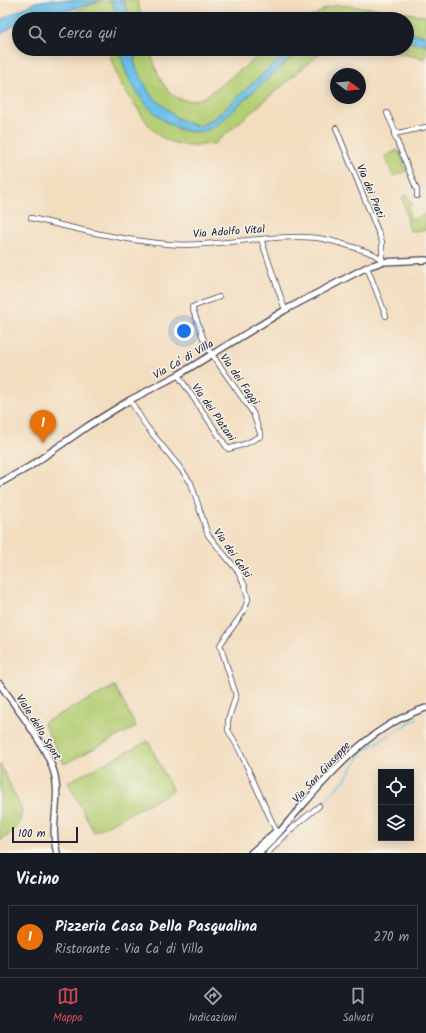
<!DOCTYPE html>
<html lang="it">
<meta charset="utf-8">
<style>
:root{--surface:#171b24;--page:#242831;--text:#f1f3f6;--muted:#9ea1a6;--line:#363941;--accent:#d1495b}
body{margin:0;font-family:Kalam,sans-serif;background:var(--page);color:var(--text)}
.controls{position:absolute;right:12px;bottom:12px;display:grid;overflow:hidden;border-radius:0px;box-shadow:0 2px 10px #0003}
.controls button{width:36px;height:36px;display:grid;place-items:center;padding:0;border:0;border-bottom:1px solid var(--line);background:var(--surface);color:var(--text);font:20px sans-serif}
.compass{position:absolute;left:330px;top:68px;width:36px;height:36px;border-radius:50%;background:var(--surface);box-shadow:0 2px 10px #0003;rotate:106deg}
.scale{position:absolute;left:12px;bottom:10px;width:66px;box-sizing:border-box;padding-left:4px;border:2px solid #22223b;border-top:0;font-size:11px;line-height:14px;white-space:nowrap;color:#22223b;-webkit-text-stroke:3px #f7f3e8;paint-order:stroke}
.you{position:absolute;left:184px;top:331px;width:14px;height:14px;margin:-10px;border:3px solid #fff;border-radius:50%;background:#1a73e8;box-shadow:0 0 0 6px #1a73e833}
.badge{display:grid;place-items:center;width:26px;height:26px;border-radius:50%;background:var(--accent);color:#fff;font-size:13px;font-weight:700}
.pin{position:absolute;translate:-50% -33px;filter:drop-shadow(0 1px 2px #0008)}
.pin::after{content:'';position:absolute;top:21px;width:14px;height:12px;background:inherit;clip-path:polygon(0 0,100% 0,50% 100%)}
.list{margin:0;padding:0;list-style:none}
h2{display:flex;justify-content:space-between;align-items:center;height:52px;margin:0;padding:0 16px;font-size:17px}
h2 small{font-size:13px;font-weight:400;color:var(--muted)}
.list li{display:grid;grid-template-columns:26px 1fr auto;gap:12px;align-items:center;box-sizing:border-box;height:64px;margin:0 8px 8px;padding:0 8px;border:1px solid var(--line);border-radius:0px}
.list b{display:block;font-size:15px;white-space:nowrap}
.list p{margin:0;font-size:13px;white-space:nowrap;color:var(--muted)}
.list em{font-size:13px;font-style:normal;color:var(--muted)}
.icon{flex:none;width:22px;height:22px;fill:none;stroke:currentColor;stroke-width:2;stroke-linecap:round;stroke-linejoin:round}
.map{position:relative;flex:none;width:426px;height:853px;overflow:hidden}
.search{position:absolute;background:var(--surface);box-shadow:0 2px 10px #0003;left:12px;right:12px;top:12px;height:44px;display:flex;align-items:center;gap:10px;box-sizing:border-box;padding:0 14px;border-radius:22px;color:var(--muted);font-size:15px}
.sheet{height:124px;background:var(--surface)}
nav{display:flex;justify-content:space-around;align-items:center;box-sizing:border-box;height:56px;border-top:1px solid var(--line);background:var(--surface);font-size:11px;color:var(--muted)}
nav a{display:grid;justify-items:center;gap:2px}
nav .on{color:var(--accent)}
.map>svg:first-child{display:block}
.green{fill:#b4ce73;stroke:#6b7857}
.water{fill:#6dc0e9;stroke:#487192}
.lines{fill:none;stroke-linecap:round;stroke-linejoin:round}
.stream{stroke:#6dc0e9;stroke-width:1.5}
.minor-casing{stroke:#413e4f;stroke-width:6}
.tertiary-casing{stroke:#413e4f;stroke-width:8}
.minor{stroke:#fff;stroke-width:4.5}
.tertiary{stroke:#fff;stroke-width:5.5}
.labels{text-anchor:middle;stroke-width:3;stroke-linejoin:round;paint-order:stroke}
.street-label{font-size:11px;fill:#22223b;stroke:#f7f3e8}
</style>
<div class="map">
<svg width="426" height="853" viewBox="0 0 426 853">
<rect width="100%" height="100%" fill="#f7f3e8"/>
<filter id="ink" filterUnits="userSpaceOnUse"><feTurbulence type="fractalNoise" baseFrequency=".025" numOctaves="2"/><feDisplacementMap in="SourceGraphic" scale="8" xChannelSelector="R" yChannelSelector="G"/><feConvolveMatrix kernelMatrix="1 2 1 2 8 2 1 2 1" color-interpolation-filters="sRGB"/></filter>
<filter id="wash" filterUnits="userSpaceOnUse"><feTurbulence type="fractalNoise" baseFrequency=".012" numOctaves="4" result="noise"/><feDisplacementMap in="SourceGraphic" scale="16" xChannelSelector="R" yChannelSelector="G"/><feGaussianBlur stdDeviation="0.9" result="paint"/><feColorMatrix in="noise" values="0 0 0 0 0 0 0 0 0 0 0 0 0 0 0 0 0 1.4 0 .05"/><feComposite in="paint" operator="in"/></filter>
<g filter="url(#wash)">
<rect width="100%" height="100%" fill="#f3ddbf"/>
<path class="green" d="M102,0L112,2L118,19H64L85,7Z
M123,0H137L142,19H130Z
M337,5L374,8L426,16V36L407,32V19H307L327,8Z
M407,40L417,44H426V59L378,49H407Z
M107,49H121V56L146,103L167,123L178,129L218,124L300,49H325L214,144L187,146L169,141L158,135L150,127L120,83Z
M137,49H150C157,77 170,112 205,97L268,49H290C274,63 217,122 202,125C188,129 173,115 162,106C150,96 134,78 134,61C134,57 137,53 137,49Z
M398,150L407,171L393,176L385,156Z
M407,195L412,205L408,207L411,220L426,214V230L410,231L402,197Z
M115,686L136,727L64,764L43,723Z
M148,741L173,791L94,832L68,782Z
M0,764L22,810C21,825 12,833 0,841Z"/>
<path class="water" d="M49,0H102L71,10L44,11L24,19H19V22L0,35V20L36,2Z
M109,0H123L130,19H118L112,2Z
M407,32L426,36V44H417L407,40Z
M121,49H137L134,60L136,68L150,94L177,118L190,124L200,126L216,117L290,49H300L218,124C178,155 121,88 121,49Z"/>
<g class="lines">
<path class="stream" d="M321,805L345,779L363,751L417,718
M283,841L307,819"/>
</g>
</g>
<g filter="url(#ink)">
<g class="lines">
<g class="minor-casing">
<path id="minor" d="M387,113L396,133
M336,128L379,234L382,242V262
M417,196V190L394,134L426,127
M31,218C76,229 121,240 167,244C218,248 268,233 318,238C332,240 346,245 359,249C367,252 378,254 382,262
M261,239L285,310
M367,267L386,316
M178,375L228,449L245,444L261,436L253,413L206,346L192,307L219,297
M130,400L146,426L181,469L191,483L208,535L237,570L245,586L248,599L244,611L220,645L236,695L228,721V730L239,749L277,833
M268,853L290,830L319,806"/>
</g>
<g class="tertiary-casing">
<path id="tertiary" d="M0,483L29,467L88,426L130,400L178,375L285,310L367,267L382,262L426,260
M0,684C17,709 54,754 56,783C59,806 50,829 57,853
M251,853L275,832
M259,853C272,842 283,828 294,815C332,772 369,726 426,708"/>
</g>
<use href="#minor" class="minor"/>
<use href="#tertiary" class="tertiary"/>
</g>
</g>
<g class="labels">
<g class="street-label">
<text transform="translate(371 191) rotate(68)" y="4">Via dei Prati</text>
<text transform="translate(229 231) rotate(-4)" y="4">Via Adolfo Vital</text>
<text transform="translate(183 359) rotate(-30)" y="4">Via Ca' di Villa</text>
<text transform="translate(240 379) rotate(55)" y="4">Via dei Faggi</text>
<text transform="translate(214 412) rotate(55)" y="4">Via dei Platani</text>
<text transform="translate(233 553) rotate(55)" y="4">Via dei Gelsi</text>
<text transform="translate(39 727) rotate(58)" y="4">Viale dello Sport</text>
<text transform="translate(321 772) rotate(-47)" y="4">Via San Giuseppe</text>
</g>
</g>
</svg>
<div class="controls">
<button><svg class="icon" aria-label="locate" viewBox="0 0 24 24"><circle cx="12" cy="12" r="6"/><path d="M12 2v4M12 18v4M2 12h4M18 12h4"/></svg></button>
<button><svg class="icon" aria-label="layers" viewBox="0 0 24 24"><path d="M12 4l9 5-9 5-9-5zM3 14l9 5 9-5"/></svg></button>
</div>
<svg class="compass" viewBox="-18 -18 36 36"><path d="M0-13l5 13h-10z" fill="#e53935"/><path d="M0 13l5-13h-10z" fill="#9ea1a6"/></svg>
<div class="scale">100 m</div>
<div class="you"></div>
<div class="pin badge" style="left:43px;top:443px;background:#e8710a">1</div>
<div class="search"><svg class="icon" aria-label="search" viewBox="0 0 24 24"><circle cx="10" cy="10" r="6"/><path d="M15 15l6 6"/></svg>Cerca qui</div>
</div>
<section class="sheet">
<h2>Vicino<small></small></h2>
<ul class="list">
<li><span class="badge" style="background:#e8710a">1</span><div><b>Pizzeria Casa Della Pasqualina</b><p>Ristorante · Via Ca' di Villa</p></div><em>270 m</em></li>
</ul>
</section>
<nav>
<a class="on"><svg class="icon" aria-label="map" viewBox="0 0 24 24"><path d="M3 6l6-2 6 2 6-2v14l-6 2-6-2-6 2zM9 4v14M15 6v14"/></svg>Mappa</a>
<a><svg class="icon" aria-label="directions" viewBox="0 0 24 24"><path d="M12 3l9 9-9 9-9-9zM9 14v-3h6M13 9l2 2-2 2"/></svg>Indicazioni</a>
<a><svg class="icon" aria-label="saved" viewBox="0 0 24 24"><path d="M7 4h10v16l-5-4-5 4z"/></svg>Salvati</a>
</nav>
